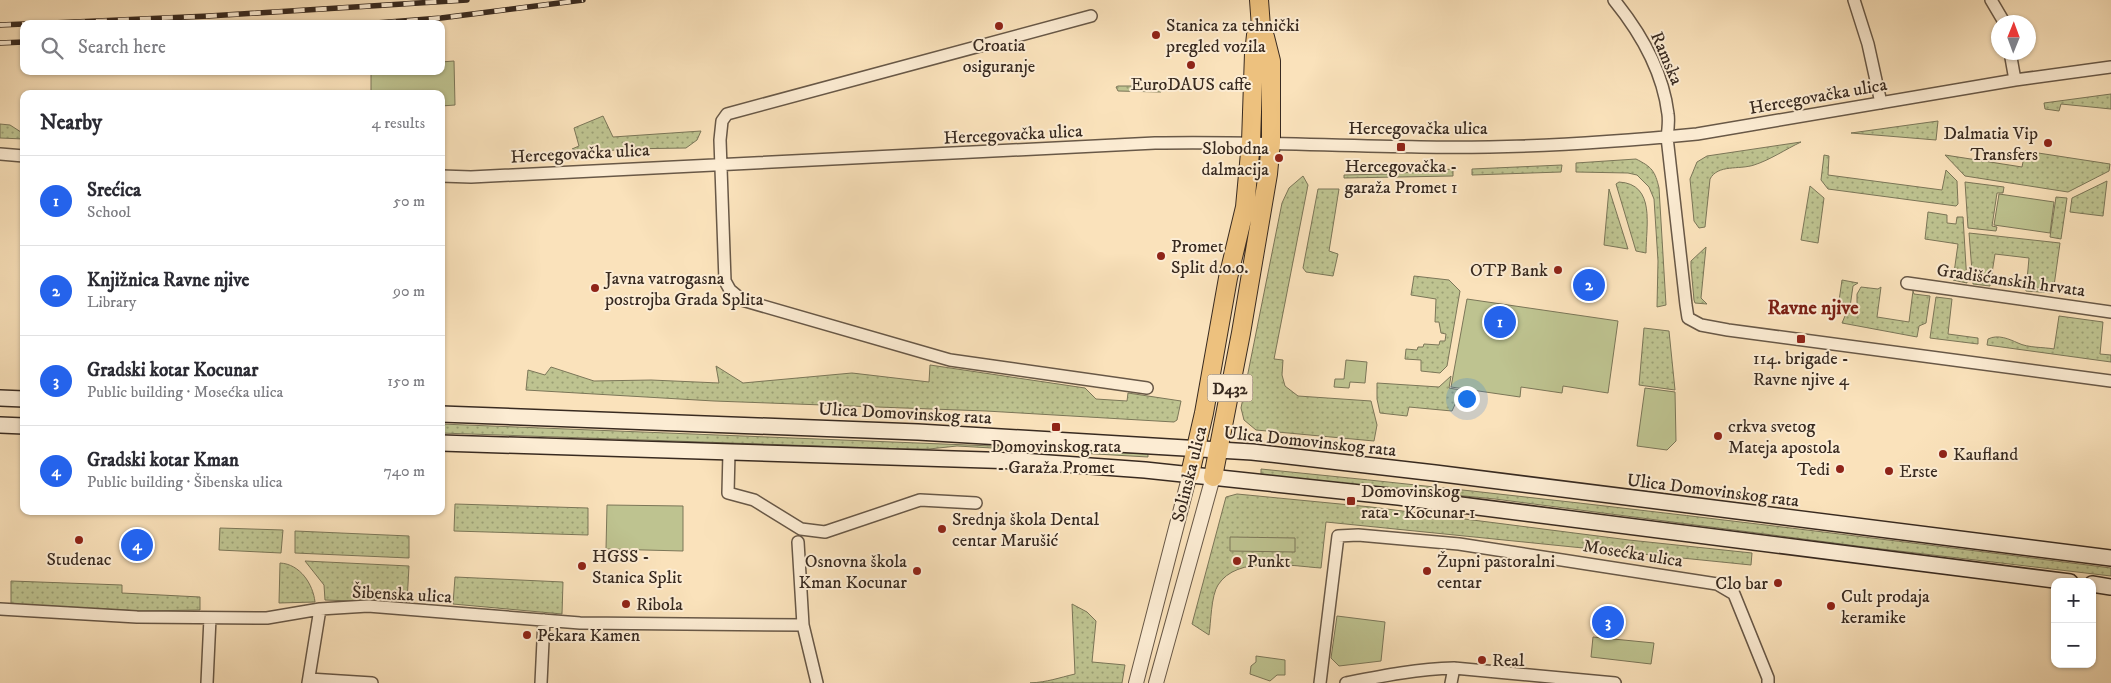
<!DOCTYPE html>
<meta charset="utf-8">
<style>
:root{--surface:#fff;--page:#f2f2f3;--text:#2b2b33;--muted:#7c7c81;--line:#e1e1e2;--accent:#2563eb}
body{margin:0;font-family:"IM FELL DW Pica",serif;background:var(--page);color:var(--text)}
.controls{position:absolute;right:15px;bottom:15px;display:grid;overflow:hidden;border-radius:10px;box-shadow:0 1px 4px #0004}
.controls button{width:45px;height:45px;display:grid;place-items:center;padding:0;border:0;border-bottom:1px solid var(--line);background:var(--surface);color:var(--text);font:25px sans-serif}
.compass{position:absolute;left:1991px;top:15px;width:45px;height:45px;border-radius:50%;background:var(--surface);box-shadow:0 1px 4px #0004;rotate:1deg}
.you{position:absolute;left:1466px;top:398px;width:18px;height:18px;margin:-12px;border:4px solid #fff;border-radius:50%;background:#1a73e8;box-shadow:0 0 0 8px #1a73e833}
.badge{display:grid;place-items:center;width:32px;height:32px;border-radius:50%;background:var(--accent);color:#fff;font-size:16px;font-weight:700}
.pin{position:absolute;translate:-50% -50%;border:2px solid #fff;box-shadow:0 1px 5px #0006}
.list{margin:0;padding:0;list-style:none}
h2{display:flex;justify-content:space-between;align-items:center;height:65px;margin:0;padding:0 20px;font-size:21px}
h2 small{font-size:16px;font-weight:400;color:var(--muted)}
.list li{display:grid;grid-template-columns:32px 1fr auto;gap:15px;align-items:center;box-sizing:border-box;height:90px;padding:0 20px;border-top:1px solid var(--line)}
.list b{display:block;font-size:19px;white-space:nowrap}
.list p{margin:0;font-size:16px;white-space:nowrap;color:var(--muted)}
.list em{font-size:16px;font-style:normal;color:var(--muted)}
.icon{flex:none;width:28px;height:28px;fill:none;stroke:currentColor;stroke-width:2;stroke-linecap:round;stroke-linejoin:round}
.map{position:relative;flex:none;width:2111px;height:683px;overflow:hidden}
.search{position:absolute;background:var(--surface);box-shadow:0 1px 4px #0004;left:20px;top:20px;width:425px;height:55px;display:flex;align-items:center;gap:12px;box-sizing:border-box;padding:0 18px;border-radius:10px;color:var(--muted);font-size:19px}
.panel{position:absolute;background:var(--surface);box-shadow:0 1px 4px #0004;left:20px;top:90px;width:425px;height:425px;border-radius:10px}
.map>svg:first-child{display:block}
.grass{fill:url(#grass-dots);stroke:#7b7658}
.green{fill:#bec390;stroke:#7b7658}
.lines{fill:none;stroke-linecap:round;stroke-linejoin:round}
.minor-casing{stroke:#685847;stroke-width:14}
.tertiary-casing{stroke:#685847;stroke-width:16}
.secondary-casing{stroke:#382a20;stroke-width:18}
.primary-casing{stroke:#382a20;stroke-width:20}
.minor{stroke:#fcecd3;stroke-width:11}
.tertiary{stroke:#fcecd3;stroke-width:14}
.secondary{stroke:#fcecd3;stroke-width:15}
.primary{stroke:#edc17e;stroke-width:18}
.rail-casing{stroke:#382a20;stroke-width:5.5}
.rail{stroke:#fcecd3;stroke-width:4;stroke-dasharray:11;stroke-linecap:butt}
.poi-dot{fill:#8f2418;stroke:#fcecd3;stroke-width:2}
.labels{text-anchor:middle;stroke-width:4;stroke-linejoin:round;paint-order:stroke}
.shield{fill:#fcecd3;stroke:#736456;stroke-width:1}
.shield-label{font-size:16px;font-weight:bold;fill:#382a20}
.poi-label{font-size:18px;fill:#382a20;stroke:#fcecd3;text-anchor:start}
.street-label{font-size:18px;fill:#382a20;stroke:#fcecd3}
.quarter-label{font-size:20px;font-weight:bold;fill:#7a1f14;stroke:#fcecd3}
</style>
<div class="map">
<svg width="2111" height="683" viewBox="0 0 2111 683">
<defs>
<pattern id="grass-dots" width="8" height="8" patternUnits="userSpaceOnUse" patternTransform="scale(1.25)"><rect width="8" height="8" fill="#bec390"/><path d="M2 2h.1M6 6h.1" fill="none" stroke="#9b9f75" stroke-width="1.8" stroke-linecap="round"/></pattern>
</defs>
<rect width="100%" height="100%" fill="#fae2bb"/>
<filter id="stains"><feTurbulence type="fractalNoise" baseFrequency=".004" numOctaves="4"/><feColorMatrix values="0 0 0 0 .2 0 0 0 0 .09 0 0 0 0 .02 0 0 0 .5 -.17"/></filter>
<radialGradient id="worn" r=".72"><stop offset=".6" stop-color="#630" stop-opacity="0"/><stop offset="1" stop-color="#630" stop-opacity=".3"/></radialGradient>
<path class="grass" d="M1118,86H1161L1163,89L1161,92L1118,91L1116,87Z
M2111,94V109L2061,104L2059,111L2045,109L2044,103Z
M603,116L613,137L701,131L697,140L686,148L621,149L588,154L572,149L579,146L574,128Z
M1938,121L1936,140L1851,133Z
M0,124L10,125L24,134V139L0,138Z
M1801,142C1786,149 1770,160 1754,165C1739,170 1718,164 1710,179L1705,227L1699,228L1694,221L1690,179L1697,162L1707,156Z
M2025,151L2110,164L2109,171L2068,192L1965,176L1945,155L2022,167Z
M1824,155L1829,156L1828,175L1942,190L1946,170L1957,181L1958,204L1956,206L1828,189L1821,180Z
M1636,159C1652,167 1655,171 1659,188L1666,305L1657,307L1658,261L1654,199L1649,187L1637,175L1628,173L1576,172V163Z
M1562,165L1561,172L1472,175V169Z
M1453,169V176L1344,178V175L1388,174Z
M1303,176L1308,185L1274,359L1283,360L1282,375L1285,386L1298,396L1371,401L1377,425L1374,441L1256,430L1244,420L1241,408L1282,203L1289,188Z
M2107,181L2103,216L2070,212L2072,198Z
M1619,182C1656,184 1646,226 1646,253L1636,251L1616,184Z
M1965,182L2004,187L2003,193H1997L1992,226L1997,227L1996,231L1968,228Z
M1810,186L1824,198L1818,243L1801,240Z
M1318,189H1339L1329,251L1338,254L1333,276L1306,272L1303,268Z
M1609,189L1628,249L1604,245Z
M2056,197L2067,198L2061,239L2050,237Z
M1928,212L1947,215V223L1956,224L1957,217H1963L1967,283L1953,280L1958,244L1925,239Z
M1969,233L2060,243L2053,293L2026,291L2029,258L1995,254L1990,286L1973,284Z
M1706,247L1701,298L1707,304L1695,303L1694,300L1691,267V261Z
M1414,276L1449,280L1460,291L1447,366L1440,373L1421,371V360L1405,359L1406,349L1417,350L1418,347H1423L1424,344L1439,345L1440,341H1445L1446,334L1441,333L1439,322H1435L1436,299L1411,295Z
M1842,280L1858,283L1853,286L1850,307L1838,308Z
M1861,287L1878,289L1881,287L1877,317L1909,322L1913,291L1914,294L1930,296L1926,323L1919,326L1917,337L1842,323L1845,316L1857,308V294Z
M1936,297L1952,299L1948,334L1978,338V344L1930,338Z
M2059,316L2103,322L2100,354L2111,355V362L1987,345L1988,339C1998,334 2009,339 2018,343C2028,348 2044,347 2054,349Z
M1644,328L1669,331L1675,390L1639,385Z
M930,365L1085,388L1096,399L1127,401L1128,393L1181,401L1177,420L1174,422L986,411L714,401L526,390L528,370L545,375L551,367L594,381L651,380L719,383L716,366L743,383L852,373L929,382Z
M1451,376L1449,388L1466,391L1458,398L1452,411L1409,407L1407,416L1380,413L1377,399V383L1439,387Z
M441,424L1018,447L1148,454V457L957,446L929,449H905L441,433Z
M1261,469C1545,497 1828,532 2111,568V576L1865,547L1495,499L1261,476Z
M1237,494L1371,507L1629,540L1752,553L1751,565L1326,522L1321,568C1291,566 1237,555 1218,585C1211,596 1211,622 1209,635L1192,624L1226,497Z
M455,504L588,508V535L454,531Z
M220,528L283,530L281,553L219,550Z
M295,531L409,536V558L295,553Z
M305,561L409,566L407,603L325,600L324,585Z
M280,563C300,564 313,584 315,602L279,603Z
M455,577L563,582L562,614L453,604Z
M11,581L122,585V593L200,597V610L141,611L11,604Z
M1072,604L1087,612L1096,621L1092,662L1125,665L1122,683H1030C1048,682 1058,678 1075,674Z"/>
<path class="green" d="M454,61L455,105L441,106V94H371V71H441V62Z
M1999,194L2054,202L2050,233L1994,225Z
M1467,299L1618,321L1608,393L1563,386L1562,393L1521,387L1520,397L1451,387Z
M1346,360L1367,362L1365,383L1350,382L1349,388L1334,387L1335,379H1344Z
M1645,388L1675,392L1676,441L1667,450L1637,446Z
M607,505L683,506V551L606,549Z
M1230,537L1295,538V552L1230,551Z
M1337,616L1385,622L1381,661L1339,666L1331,658Z
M1593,637L1654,643L1651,664L1591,657Z
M1256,656L1285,660V675H1277L1270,681L1250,674L1251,666L1256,662Z"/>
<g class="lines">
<g class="minor-casing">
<path id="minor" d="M1614,0C1640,32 1663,72 1668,114C1669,121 1668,130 1667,137L1686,305L1688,318L1701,325L1728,330L2111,381
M1854,0L1868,44L1881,103
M1991,0L2004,22
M1091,16L727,114L722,121L720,140L725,281L730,290L742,300L950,360L1147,388
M2010,52L2015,80
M0,154L24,156
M441,176L471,177L1155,143C1244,141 1332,146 1420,147C1512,149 1605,143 1697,134L2015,80L2111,67
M1907,283L2111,312
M729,452L728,493L754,500L801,529L825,532L920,500L976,503
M798,542L803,625L817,683
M0,609L137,617L267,618L320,609L368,606L580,623L803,625
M309,679L372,683
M207,683L210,618
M308,683L320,609
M541,683L544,620
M1320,683L1338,536L1358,535L1459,544L1717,584L1734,594L1768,678V683
M1346,683C1382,676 1417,669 1454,668L1615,683
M1451,683L1454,668"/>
</g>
<g class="tertiary-casing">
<path id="tertiary" d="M1136,683L1190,474
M1156,683L1213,477"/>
</g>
<g class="secondary-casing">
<path id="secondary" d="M0,398L24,399
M441,414L918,432L1252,452L1435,473L2111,558
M0,425L24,426
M441,443L1021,461L1145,470L1398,497L2070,582
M2092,584L2111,587"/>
</g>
<g class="primary-casing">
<path id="primary" d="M1190,474L1204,413L1228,278L1245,207L1251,142L1254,53L1256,35L1261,27
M1213,477L1241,333L1268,174L1271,142V61L1265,37L1261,27L1259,0"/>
</g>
<use href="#minor" class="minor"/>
<use href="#tertiary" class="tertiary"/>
<use href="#secondary" class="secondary"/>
<use href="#primary" class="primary"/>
<g class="rail-casing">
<path id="rail" d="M30,24L209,16L467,0
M363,24L441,18L583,0
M0,25L24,24
M0,43L24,42"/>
</g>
<use href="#rail" class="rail"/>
</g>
<g class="poi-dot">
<circle cx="999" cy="26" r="5"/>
<circle cx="1156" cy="35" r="5"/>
<circle cx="1191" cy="65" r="5"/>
<circle cx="2048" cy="143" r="5"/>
<rect x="1396" y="142" width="10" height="10" rx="2.5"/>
<circle cx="1279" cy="158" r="5"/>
<circle cx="1161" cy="256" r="5"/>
<circle cx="1558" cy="270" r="5"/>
<circle cx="595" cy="288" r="5"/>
<rect x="1796" y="334" width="10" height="10" rx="2.5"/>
<rect x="1051" y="422" width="10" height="10" rx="2.5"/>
<circle cx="1718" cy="436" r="5"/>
<circle cx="1943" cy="454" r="5"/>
<circle cx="1840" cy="469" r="5"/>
<circle cx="1889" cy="471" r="5"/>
<rect x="1346" y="496" width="10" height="10" rx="2.5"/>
<circle cx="942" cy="529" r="5"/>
<circle cx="79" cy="540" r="5"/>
<circle cx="1237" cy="561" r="5"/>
<circle cx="582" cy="566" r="5"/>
<circle cx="917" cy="571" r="5"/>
<circle cx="1427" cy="571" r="5"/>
<circle cx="1778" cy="583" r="5"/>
<circle cx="626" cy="604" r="5"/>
<circle cx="1831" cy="606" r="5"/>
<circle cx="527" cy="635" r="5"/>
<circle cx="1482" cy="660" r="5"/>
</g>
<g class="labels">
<rect class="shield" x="1207.5" y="374.5" width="45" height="27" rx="4"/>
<g class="shield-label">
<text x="1230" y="394">D432</text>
</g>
<g class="poi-label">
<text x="1166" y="31">Stanica za tehnički<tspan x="1166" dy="21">pregled vozila</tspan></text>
<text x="999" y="51" text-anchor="middle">Croatia<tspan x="999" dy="21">osiguranje</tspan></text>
<text x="1191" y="90" text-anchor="middle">EuroDAUS caffe</text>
<text x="2038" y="139" text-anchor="end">Dalmatia Vip<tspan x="2038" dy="21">Transfers</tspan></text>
<text x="1269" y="154" text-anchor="end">Slobodna<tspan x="1269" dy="21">dalmacija</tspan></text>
<text x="1401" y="172" text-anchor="middle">Hercegovačka -<tspan x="1401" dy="21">garaža Promet 1</tspan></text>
<text x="1171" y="252">Promet<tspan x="1171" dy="21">Split d.o.o.</tspan></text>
<text x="1548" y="276" text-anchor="end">OTP Bank</text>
<text x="605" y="284">Javna vatrogasna<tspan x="605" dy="21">postrojba Grada Splita</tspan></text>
<text x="1801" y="364" text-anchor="middle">114. brigade -<tspan x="1801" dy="21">Ravne njive 4</tspan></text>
<text x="1728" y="432">crkva svetog<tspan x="1728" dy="21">Mateja apostola</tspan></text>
<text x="1056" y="452" text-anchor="middle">Domovinskog rata<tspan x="1056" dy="21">- Garaža Promet</tspan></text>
<text x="1953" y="460">Kaufland</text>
<text x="1830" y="475" text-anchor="end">Tedi</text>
<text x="1899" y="477">Erste</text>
<text x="1361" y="497">Domovinskog<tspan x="1361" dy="21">rata - Kocunar 1</tspan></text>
<text x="952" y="525">Srednja škola Dental<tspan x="952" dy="21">centar Marušić</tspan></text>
<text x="592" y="562">HGSS -<tspan x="592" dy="21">Stanica Split</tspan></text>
<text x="79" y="565" text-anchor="middle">Studenac</text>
<text x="907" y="567" text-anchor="end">Osnovna škola<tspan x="907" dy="21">Kman Kocunar</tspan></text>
<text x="1247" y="567">Punkt</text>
<text x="1437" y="567">Župni pastoralni<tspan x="1437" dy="21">centar</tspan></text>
<text x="1768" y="589" text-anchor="end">Clo bar</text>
<text x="1841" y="602">Cult prodaja<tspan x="1841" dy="21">keramike</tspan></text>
<text x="636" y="610">Ribola</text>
<text x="537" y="641">Pekara Kamen</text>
<text x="1492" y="666">Real</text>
</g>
<g class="street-label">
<text transform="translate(1667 58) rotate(67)" y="6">Ramska</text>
<text transform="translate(1818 96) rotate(-10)" y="6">Hercegovačka ulica</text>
<text x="1418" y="134">Hercegovačka ulica</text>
<text transform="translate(1013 134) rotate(-3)" y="6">Hercegovačka ulica</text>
<text transform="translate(580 153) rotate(-3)" y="6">Hercegovačka ulica</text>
<text transform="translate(2011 280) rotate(8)" y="6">Gradišćanskih hrvata</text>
<text transform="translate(905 413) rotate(3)" y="6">Ulica Domovinskog rata</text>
<text transform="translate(1310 441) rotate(6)" y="6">Ulica Domovinskog rata</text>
<text transform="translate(1189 474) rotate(-76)" y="6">Solinska ulica</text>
<text transform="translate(1713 490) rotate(7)" y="6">Ulica Domovinskog rata</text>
<text transform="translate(1633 553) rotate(9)" y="6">Mosećka ulica</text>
<text transform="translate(402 594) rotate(3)" y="6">Šibenska ulica</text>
</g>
<g class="quarter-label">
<text x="1813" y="314">Ravne njive</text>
</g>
</g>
<rect width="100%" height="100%" filter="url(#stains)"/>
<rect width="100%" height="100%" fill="url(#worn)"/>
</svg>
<div class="controls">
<button>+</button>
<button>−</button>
</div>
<svg class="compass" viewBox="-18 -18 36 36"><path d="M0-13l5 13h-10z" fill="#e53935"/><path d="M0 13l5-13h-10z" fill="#7c7c81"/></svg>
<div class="you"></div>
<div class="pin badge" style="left:1500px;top:322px">1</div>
<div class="pin badge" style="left:1589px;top:285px">2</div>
<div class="pin badge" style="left:1608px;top:622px">3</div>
<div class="pin badge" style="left:137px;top:545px">4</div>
<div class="search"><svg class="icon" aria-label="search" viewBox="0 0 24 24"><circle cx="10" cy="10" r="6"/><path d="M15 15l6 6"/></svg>Search here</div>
<section class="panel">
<h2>Nearby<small>4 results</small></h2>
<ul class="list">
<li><span class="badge">1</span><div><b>Srećica</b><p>School</p></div><em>50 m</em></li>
<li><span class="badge">2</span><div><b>Knjižnica Ravne njive</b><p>Library</p></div><em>90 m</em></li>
<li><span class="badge">3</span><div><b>Gradski kotar Kocunar</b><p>Public building · Mosećka ulica</p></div><em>150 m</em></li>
<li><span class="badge">4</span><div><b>Gradski kotar Kman</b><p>Public building · Šibenska ulica</p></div><em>740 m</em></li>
</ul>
</section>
</div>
